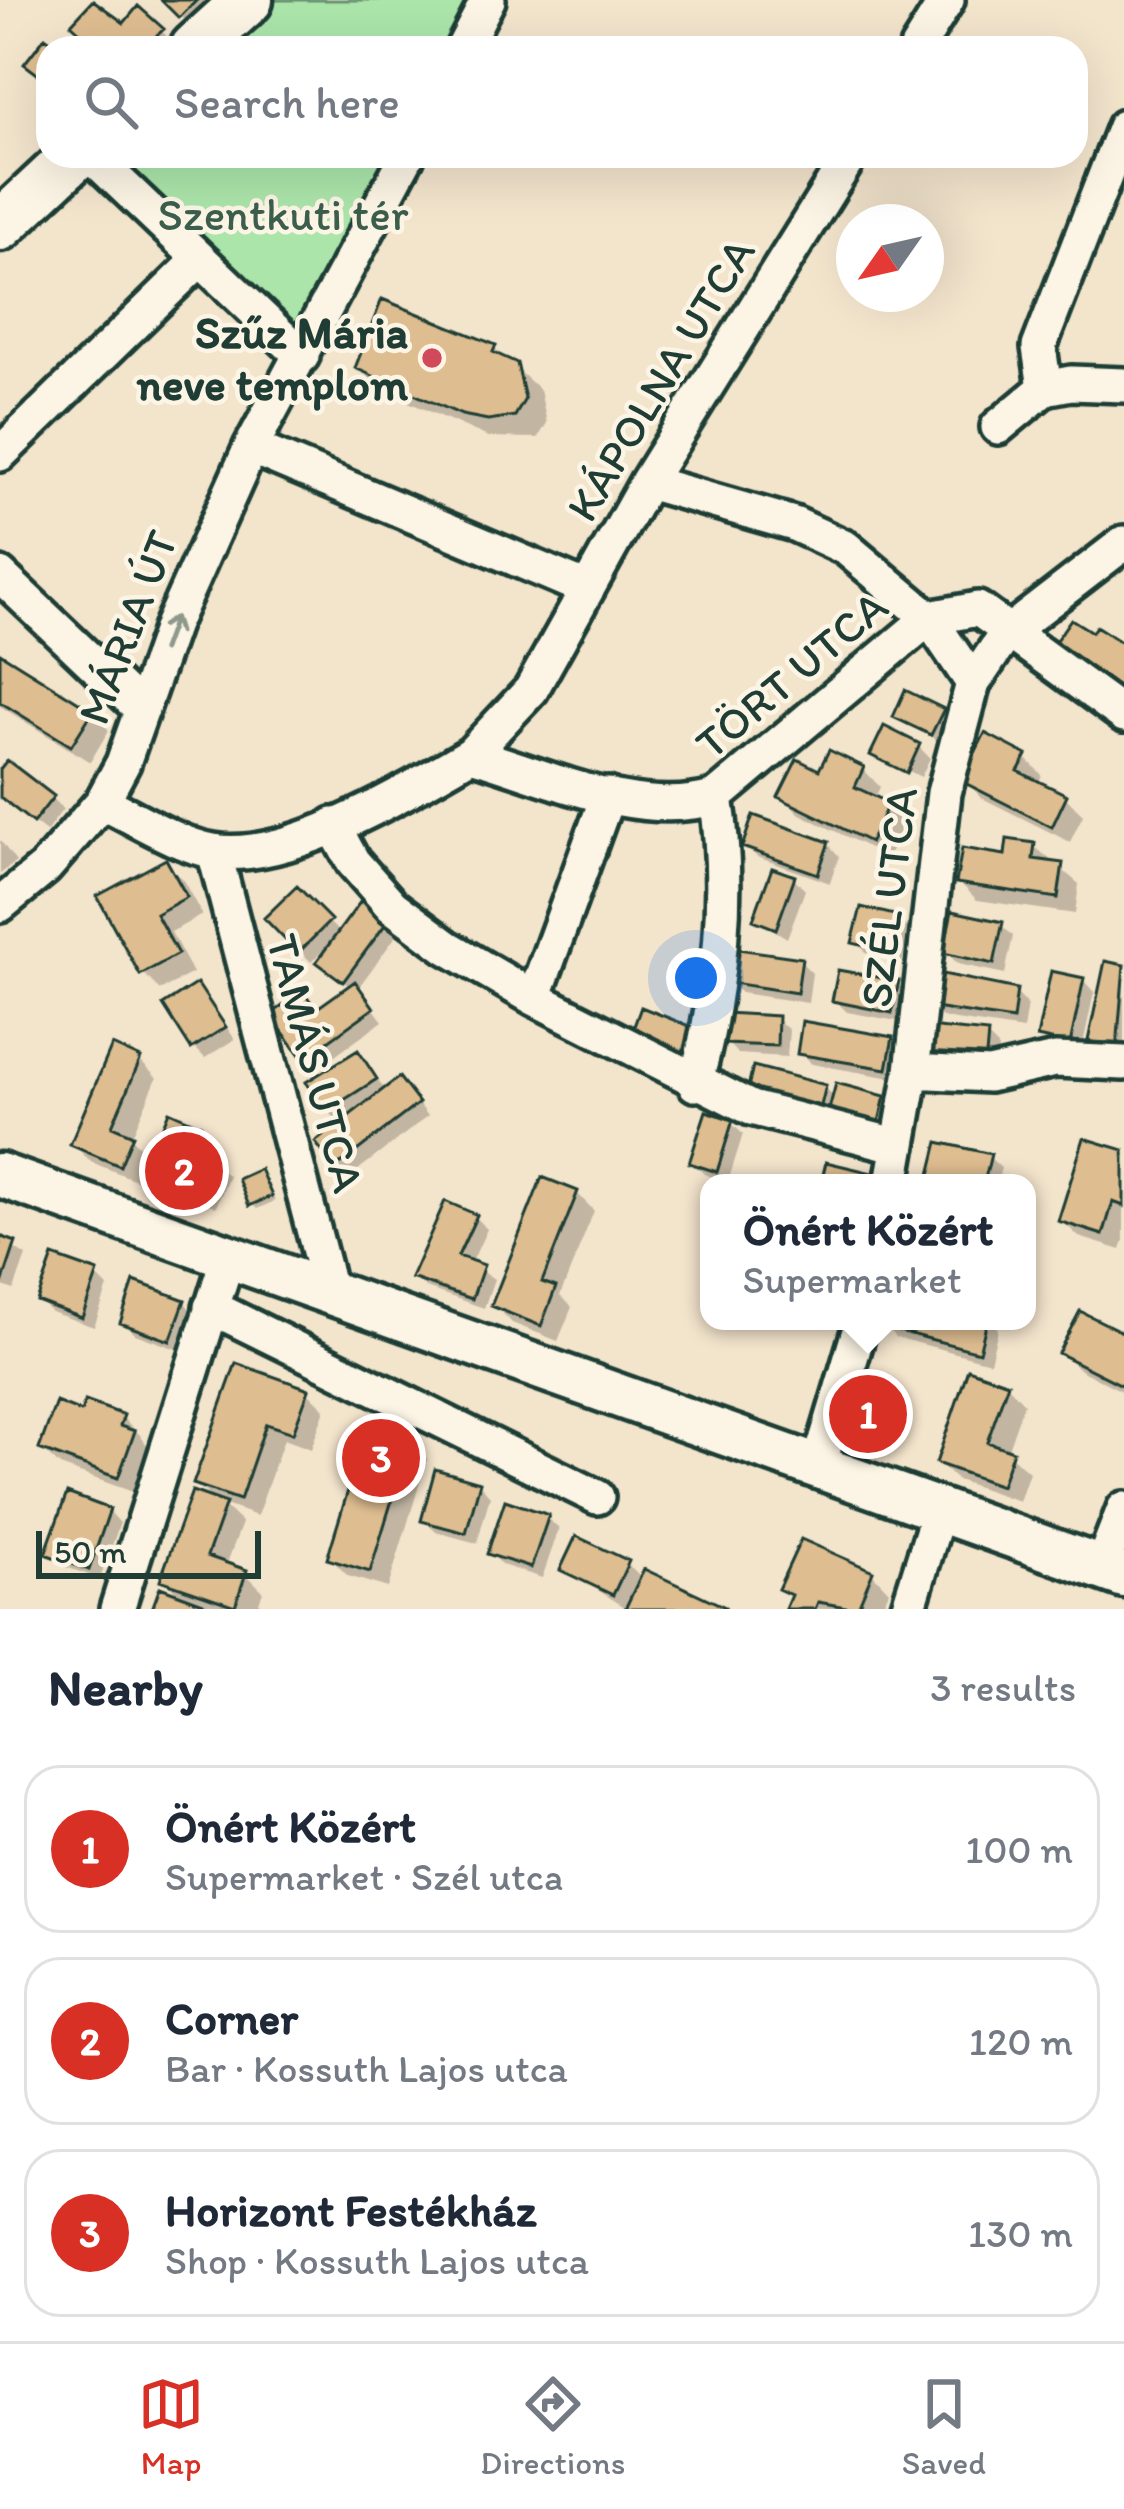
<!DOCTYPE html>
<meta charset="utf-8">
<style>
:root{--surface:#fff;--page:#f2f2f3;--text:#1f2937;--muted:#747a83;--line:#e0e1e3;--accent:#d93025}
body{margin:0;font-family:Itim,sans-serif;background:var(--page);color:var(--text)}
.compass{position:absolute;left:836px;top:204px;width:108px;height:108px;border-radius:50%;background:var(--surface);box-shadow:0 12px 48px #0002;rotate:236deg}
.scale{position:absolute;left:36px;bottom:30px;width:225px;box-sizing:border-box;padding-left:12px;border:6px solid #1f3d34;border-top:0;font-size:33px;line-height:42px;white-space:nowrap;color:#1f3d34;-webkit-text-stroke:9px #fcf5e5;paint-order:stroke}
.you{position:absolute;left:696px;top:978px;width:42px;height:42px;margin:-30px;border:9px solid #fff;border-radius:50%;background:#1a73e8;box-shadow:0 0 0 18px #1a73e833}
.badge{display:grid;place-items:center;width:78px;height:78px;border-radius:50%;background:var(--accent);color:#fff;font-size:39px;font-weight:700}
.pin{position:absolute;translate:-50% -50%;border:6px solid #fff;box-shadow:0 3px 12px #0006}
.popup{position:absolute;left:700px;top:1174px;width:336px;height:156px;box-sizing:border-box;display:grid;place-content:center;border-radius:24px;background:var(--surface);filter:drop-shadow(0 3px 9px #0005);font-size:39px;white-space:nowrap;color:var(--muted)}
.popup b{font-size:45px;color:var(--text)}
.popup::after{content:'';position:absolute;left:50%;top:100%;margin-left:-24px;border:24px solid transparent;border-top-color:var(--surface)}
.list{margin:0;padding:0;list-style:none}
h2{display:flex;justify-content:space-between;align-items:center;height:156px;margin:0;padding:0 48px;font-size:51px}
h2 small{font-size:39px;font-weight:400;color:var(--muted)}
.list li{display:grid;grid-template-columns:78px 1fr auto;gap:36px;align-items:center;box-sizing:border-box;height:168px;margin:0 24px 24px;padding:0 24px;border:3px solid var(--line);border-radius:36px}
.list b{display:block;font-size:45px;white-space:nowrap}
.list p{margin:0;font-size:39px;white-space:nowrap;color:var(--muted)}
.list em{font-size:39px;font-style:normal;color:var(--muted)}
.icon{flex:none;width:66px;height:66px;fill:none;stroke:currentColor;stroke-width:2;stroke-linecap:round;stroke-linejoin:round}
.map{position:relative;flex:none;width:1124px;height:1609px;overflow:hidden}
.search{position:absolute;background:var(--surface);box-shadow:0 12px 48px #0002;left:36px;right:36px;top:36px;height:132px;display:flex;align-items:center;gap:30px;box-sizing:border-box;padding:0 42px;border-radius:36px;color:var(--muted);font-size:45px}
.sheet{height:732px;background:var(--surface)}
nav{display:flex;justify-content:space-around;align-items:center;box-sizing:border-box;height:168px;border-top:3px solid var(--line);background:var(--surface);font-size:33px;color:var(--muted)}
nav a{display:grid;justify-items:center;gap:6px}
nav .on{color:var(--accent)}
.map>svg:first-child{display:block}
.green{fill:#abe5aa;stroke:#65916f;stroke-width:3}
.shadow{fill:#0003}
.building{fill:#debd90;stroke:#1f3d34;stroke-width:3}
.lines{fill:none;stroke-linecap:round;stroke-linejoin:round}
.minor-casing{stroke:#1f3d34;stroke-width:42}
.tertiary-casing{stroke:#1f3d34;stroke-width:51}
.secondary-casing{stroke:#1f3d34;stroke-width:57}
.minor{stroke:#fcf5e5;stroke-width:33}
.tertiary{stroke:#fcf5e5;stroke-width:42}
.secondary{stroke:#fcf5e5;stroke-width:48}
.oneway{stroke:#8e998c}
.poi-dot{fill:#d1495b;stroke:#fcf5e5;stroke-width:4.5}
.labels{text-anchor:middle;stroke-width:9;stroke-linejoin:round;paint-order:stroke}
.park-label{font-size:45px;fill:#3b5f4c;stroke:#fcf5e5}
.poi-label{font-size:45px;font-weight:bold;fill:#1f3d34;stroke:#fcf5e5;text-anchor:end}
.street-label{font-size:45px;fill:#1f3d34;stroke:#fcf5e5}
</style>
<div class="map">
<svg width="1124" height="1609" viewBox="0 0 1124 1609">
<rect width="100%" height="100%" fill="#f3e4cc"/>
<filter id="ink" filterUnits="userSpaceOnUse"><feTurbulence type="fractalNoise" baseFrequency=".00833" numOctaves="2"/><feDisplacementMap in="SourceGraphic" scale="24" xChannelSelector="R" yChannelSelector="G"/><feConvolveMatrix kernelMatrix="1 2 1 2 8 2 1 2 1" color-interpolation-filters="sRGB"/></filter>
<g filter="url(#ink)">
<path class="green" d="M248,0H488L463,48H195Z
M92,156H407L302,356Z"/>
<path class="shadow" d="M165,0H219L192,27Z
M95,1L124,27L139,10L173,42L167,48H101L75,24Z
M494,348L540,390L547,423L538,438L488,437L381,390L358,367Z
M1097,630L1124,648V696L1067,657Z
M0,657L91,713L109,730L90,762L0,706Z
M942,712L954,723L943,744L896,716Z
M919,747L930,758L921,777L883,758V764L874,755Z
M1025,757L1042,775L1038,784L1066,798L1083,815L1070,842L982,798L964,780Z
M863,769L880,787L874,800L905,823L888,857L800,814L782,796L820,774Z
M0,774L52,798L63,809L46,832L0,796Z
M0,840L16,862L0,874Z
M828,844L839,856L830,883L757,857L745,846Z
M1034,846L1079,884L1075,914L977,900L959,882Z
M166,863L183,880L202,915L171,932L193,973L160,990L143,973Z
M794,878L805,890L787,938L757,920Z
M297,890L341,934L364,903L399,932L358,988L383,1021L317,1069L275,1015L318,1012L352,988L332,973L329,944L311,962L268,919Z
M898,919L910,931L902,962L867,953L856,942Z
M1001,925L1013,936L1005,974L958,964L946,952Z
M800,961L812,973L808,1003L741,993L729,981Z
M1107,964L1124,968V1057L1102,1052L1091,1040Z
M1083,980L1094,992L1081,1054L1052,1048L1040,1036Z
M897,984L909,996L903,1022L847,1012L835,1000Z
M197,987L235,1039L205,1058L194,1047Z
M1015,992L1027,1004L1023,1030L943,1018L931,1006Z
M777,1019L789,1030L787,1057L738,1054L727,1043Z
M987,1036L998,1047L996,1078L940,1073Z
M891,1039L903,1051L898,1079L812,1064L800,1053Z
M358,1054L386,1091L410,1092L428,1116L349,1177L337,1166L342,1125L327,1110Z
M139,1060L157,1078L131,1138L153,1159L200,1127L211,1139L203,1158L229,1176L216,1207L159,1183L144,1167L138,1181L91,1162L73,1144Z
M825,1087L835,1098L883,1099L895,1111L888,1139L761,1106Z
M731,1123L743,1134L728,1182L704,1174L693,1163Z
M1124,1154V1240L1121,1250L1079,1237L1061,1220Z
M989,1157L1001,1168L997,1183H932Z
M259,1173L275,1201L257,1209L252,1204Z
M577,1193L594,1211L560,1296L572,1307L558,1341L512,1323L495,1305Z
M475,1217L487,1229L471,1264L494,1279L484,1308L426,1288L414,1277Z
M0,1239L26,1256L14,1290L0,1285Z
M96,1275L108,1287L94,1327L51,1312L40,1301Z
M184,1302L195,1314L182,1351L135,1334L123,1322Z
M884,1321H991L998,1329L990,1362L895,1337Z
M1124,1336V1392L1080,1370L1062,1352Z
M237,1366L307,1391L325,1409L311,1449L284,1439L257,1516L222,1504L242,1523L226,1566L245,1573L263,1591L257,1609L200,1603L205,1609H155L183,1599L164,1579L216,1503L196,1483Z
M1007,1385L1024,1403L1007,1452L1029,1472L1019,1501L957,1480L939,1463Z
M83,1416L122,1417L140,1435L151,1451L136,1493L60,1466L42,1449Z
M410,1441L427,1459L388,1588L348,1576L330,1558Z
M479,1484L490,1496L477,1543L436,1532L424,1520Z
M109,1511L120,1523L100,1579L60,1565L48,1554Z
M547,1518L559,1529L542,1578L502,1565L491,1553Z
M627,1564L642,1579L721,1609H628L564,1569Z
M872,1573L889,1591L881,1609H789L793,1600L782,1589Z"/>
<path class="building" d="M93,0L124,23L138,6L164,29L143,48H98L71,24Z
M161,0H197L179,18Z
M45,37L60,48H48V82L24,64Z
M382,299L496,345L493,352L517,363L525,399L515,416L488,420L462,415L355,368Z
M1071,619L1092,632L1096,626L1124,644L1120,693L1052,646Z
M0,653L93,711L71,746L0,702Z
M905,690L944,709L931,735L893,717Z
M884,726L920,744L907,773L870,755Z
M985,733L1027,755L1018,771L1067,795L1052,827L961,781Z
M829,750L864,767L855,787L889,803L870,842L778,797L797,759L819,770Z
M7,760L54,796L33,823L0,797V769Z
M753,815L829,842L818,874L742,847Z
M1007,839L1035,843L1033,859L1063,863L1058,898L956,883L962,848L1005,855Z
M166,859L187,897L156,914L178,954L140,975L97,896Z
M772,868L795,876L776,929L753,920Z
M297,886L331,920L298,953L264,918Z
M363,898L390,918L343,982L316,962Z
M861,907L899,916L891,952L852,943Z
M952,911L1003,922L994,964L943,953Z
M731,948L802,958L797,993L726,982Z
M1105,961L1124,965L1117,1048L1088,1041Z
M838,970L899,981L892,1013L832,1001Z
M1051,971L1084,978L1070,1044L1037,1037Z
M933,972L1017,989L1013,1020L928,1007Z
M355,981L374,1008L303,1059L270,1015L303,991L316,1009Z
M197,983L226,1027L191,1049L163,1005Z
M641,1007L697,1029L684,1061L629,1040Z
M725,1013L778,1016L777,1046L724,1044Z
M802,1021L893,1037L887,1069L797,1054Z
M928,1027L988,1033L985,1068L925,1062Z
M112,1045L141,1058L112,1126L133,1135L120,1166L70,1145Z
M358,1050L377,1079L325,1112L306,1082Z
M753,1066L826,1085L819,1114L746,1096Z
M399,1077L419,1103L335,1168L315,1142Z
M836,1083L885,1096L877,1130L827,1117Z
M169,1111L201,1125L191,1150L219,1162L204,1197L144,1172Z
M706,1111L733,1120L717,1172L689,1163Z
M1084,1138L1124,1150V1206L1113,1202L1103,1235L1058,1221Z
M938,1142L991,1154L984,1183H928Z
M826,1162L877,1174L875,1183H821Z
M260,1169L272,1196L249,1206L238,1179Z
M542,1177L578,1191L542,1282L556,1287L541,1326L491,1306Z
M445,1201L477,1215L458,1256L484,1265L472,1299L411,1278Z
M0,1236L16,1242L3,1281L0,1280Z
M53,1256L98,1272L82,1318L37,1301Z
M134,1281L185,1300L170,1341L120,1323Z
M1080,1311L1124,1333V1386L1058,1353Z
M881,1321H987L979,1352L880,1326Z
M236,1363L309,1389L293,1433L266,1424L240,1500L193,1484Z
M968,1369L1008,1383L987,1442L1013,1451L1001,1486L936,1463Z
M85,1401L124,1415L120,1426L135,1431L118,1478L39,1449L56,1402L81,1412Z
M368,1425L411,1438L370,1572L327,1559Z
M435,1469L480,1482L466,1533L421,1521Z
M192,1491L226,1503L207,1556L247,1570L235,1606L160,1580Z
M67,1493L110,1509L89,1570L45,1554Z
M505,1500L549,1515L531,1568L487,1554Z
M576,1536L629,1561L613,1595L560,1570Z
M801,1539L873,1571L857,1609L818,1602L815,1609H785L791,1595L778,1589Z
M644,1569L725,1607L724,1609H625Z
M160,1587L203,1603L201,1609H152Z"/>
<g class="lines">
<g class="minor-casing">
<path id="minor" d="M463,48L488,0
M917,48L947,0
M1124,127L1039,347L1045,388L1071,383L1124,385
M92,156L302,356
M998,427L1045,388
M251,447L587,589
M0,454L199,260
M647,482L794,524L846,548L929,618L978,609L1124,715
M0,575L142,710
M471,754L531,690L647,482L850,156
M102,802C137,818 175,844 213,851C287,864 409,791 471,754C546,776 640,821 716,797L929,618L973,683
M333,825L353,862L392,906L447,947L534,998L751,1108L899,1146
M214,851L331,1297
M0,905L45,868L102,802L123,763L172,624L251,447L407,156
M534,998L608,795
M912,1071L989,1075L1055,1060L1124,1063
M695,1084C720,995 731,888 716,797
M892,1183L912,1071L944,793L973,683L1006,634L1124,543
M211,1307L597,1497
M818,1468L862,1321
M1101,1568L1124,1509
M117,1609L227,1260
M908,1609L939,1510"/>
</g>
<g class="tertiary-casing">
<path id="tertiary" d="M0,1175L1124,1576"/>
</g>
<g class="secondary-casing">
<path id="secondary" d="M195,48L248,0
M0,226L75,156"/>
</g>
<use href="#minor" class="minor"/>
<use href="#tertiary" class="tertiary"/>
<use href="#secondary" class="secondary"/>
</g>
<defs><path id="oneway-shaft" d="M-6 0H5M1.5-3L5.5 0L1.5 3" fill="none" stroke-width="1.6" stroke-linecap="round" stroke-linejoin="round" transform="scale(3)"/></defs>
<use class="oneway" href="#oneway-shaft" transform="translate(169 633) rotate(-70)"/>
</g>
<circle class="poi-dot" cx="432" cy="358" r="12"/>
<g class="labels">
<g class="park-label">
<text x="283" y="230">Szentkuti tér</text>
</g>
<g class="poi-label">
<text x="408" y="348">Szűz Mária<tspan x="408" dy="52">neve templom</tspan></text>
</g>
<g class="street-label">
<text transform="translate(660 379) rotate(-59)" y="16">KÁPOLNA UTCA</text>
<text transform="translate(127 627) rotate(-69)" y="16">MÁRIA ÚT</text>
<text transform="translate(791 674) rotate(-40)" y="16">TÖRT UTCA</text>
<text transform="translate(888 897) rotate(-83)" y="16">SZÉL UTCA</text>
<text transform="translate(316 1063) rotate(75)" y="16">TAMÁS UTCA</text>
</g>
</g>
</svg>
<svg class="compass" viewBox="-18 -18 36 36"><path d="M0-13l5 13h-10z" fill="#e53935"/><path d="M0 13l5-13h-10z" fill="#747a83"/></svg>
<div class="scale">50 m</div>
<div class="you"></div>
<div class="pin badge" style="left:868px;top:1414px">1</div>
<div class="popup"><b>Önért Közért</b>Supermarket</div>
<div class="pin badge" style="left:184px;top:1171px">2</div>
<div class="pin badge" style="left:381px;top:1458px">3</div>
<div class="search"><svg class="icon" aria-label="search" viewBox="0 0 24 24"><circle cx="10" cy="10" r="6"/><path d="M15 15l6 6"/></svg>Search here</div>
</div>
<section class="sheet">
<h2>Nearby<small>3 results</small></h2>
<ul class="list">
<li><span class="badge">1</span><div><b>Önért Közért</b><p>Supermarket · Szél utca</p></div><em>100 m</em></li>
<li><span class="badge">2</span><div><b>Corner</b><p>Bar · Kossuth Lajos utca</p></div><em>120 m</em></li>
<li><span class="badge">3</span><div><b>Horizont Festékház</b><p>Shop · Kossuth Lajos utca</p></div><em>130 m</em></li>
</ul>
</section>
<nav>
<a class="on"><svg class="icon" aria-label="map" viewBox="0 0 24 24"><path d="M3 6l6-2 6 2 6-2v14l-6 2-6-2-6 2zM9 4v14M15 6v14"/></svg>Map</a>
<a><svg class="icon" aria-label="directions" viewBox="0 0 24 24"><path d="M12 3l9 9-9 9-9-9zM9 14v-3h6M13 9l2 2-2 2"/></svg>Directions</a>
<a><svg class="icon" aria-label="saved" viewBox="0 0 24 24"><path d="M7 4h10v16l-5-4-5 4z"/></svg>Saved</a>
</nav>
